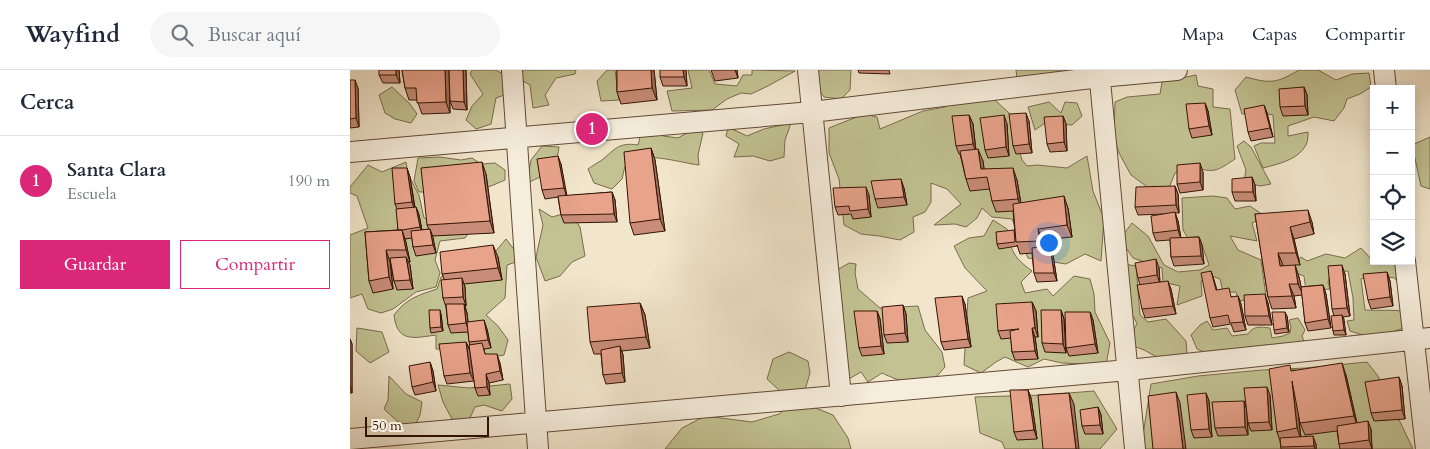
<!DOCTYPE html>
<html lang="es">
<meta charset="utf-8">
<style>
:root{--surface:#fff;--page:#f6f6f7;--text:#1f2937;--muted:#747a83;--line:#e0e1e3;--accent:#db2777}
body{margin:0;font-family:Cardo,serif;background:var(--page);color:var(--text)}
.controls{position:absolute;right:15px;top:15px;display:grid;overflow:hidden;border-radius:0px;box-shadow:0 2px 12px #0003}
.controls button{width:45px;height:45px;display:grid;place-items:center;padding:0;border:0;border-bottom:1px solid var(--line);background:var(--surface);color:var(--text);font:25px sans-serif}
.scale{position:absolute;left:15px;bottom:12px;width:124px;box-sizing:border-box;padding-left:5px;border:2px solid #341405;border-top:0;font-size:14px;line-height:18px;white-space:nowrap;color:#341405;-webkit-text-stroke:4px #f6eedd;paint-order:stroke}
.you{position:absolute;left:698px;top:172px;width:18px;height:18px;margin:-12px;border:4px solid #fff;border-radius:50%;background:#1a73e8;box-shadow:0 0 0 8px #1a73e833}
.badge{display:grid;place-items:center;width:32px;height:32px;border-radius:50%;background:var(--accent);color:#fff;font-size:16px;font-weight:700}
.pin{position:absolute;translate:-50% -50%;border:2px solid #fff;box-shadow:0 1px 5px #0006}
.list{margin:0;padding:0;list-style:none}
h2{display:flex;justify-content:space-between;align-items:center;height:65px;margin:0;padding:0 20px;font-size:21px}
h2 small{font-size:16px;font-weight:400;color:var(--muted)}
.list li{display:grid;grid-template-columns:32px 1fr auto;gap:15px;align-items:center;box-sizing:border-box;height:90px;padding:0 20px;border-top:1px solid var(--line)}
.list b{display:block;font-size:19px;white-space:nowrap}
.list p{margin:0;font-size:16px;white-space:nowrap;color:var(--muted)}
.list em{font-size:16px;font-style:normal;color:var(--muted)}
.actions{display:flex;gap:10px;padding:15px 20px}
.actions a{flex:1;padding:11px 0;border:1px solid var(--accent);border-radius:0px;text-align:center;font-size:18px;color:var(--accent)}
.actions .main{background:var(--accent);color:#fff}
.icon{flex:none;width:28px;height:28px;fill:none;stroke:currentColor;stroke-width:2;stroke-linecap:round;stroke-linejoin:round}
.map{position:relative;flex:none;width:1080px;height:379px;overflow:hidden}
header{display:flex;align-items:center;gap:30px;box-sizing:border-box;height:70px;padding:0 25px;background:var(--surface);border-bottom:1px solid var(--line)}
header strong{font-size:24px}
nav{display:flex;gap:28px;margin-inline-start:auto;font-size:18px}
.search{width:350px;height:45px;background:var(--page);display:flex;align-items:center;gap:12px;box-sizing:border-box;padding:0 18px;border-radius:28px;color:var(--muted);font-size:19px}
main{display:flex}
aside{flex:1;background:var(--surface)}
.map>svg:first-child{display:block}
.green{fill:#c2c292;stroke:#7b6b4c}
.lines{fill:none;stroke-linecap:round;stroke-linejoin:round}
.minor-casing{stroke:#634836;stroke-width:22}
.minor{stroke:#f6eedd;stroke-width:20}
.wall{fill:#c88c78;stroke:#341405}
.shaded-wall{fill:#a27261;stroke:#341405}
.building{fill:#e8a38b;stroke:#341405}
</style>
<header>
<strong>Wayfind</strong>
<div class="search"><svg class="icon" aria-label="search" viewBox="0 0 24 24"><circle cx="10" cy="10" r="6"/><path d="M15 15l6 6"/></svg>Buscar aquí</div>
<nav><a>Mapa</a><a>Capas</a><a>Compartir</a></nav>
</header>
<main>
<aside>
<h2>Cerca<small></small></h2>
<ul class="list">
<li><span class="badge">1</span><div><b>Santa Clara</b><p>Escuela</p></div><em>190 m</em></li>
</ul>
<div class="actions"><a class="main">Guardar</a><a>Compartir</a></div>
</aside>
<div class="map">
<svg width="1080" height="379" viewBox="0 0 1080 379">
<rect width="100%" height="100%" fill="#f1e5cb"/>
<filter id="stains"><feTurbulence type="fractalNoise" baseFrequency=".004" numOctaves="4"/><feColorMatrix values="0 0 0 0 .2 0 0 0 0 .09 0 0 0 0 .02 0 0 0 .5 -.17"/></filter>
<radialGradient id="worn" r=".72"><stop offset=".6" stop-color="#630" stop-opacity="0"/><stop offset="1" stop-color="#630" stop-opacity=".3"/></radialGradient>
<path class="green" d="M122,0H145L156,5L160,23L146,28L141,54L126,59L116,50L122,36L133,24L120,4Z
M166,0H226L225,4L206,8L195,25L199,35L183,38L180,15L166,7Z
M259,0H265L269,30L251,31L247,11L256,1Z
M338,0H359L365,14L387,16L393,5H402V0L445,1L418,16L401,24L391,23L377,29L362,40L322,41L317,21L342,18Z
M463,0H501L500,20L491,29L474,27L461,9Z
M666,0H728L667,9Z
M949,0H968L986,10L1002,4L1019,3L1021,17L1010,24L997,29L994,38L984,51L964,47L938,56V66L958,62C958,66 958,71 956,75C948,90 928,94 913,98L904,76L911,73H925L923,45L908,42L892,44L885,20L896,7C921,14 927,13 949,0Z
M846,5L848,16L863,19V37L880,39L885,89C867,101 864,104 842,96L825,103L819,118L800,119L781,105L769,83L764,67L765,32L777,27L810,24L812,12Z
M42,17L60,34L67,44L61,53L45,49L35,43L29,25Z
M618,23L645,30L659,43L672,90L677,96L687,95L717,98L737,86L743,121L754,149L751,191L735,184L716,194L678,188L662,149L642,147L632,138L627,148L616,157L605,154L584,155L611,134L597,119L581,113V132L575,142L563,147L564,162L550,170L529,166L511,164L494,155L489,109L479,83V58L514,44L527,47L530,59L573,41L595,37Z
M699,32L711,43L715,32L727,33L732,46L722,55L695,53L685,60L678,37Z
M441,53L435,70L434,87L420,91L403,86L384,87L389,74L376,66L378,57L397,66L414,59Z
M305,58L313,66L328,68L344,59L353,63L348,85L349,95C332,93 301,83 285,90C282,91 278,94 275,96L272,109L262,119L244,113L238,99C242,96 247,93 252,90C265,79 269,72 288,75L291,63Z
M1080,67V119L1071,116L1062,75Z
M894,71L901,77L921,114L910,116L894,112L896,100L887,76Z
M192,76L209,77C206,102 199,103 177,113L181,90Z
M90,87L111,90L122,88L131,94L145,93L155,100V110L141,116L92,122H69L64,111L68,88Z
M56,92L58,104L69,125L74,148L97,153L124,156L115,168L90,171L85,190L90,203L86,217L66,222L43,239L31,243L18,239L12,224L0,228V165L18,158L7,126L0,123V117L18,95L32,102Z
M863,126L877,128L885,139L900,136L916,147L902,153L907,171L880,166L888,180L911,190L916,226L889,231L886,222H873L870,209L862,206L851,211L852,226L827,235L830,216L813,212L812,198L783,188L770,169L782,153L798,166L814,195L828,202L850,200L859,195L850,169L839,170L833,160L832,128Z
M189,139L202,147L220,142L230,157L235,186L222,192L210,206L195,211L186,187L193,155Z
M643,150L657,159C662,182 662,186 682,201L671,212L675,223L697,219L703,226L724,206L740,209L744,224L745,242L760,273L756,295L712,293L694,289L678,297L655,287L646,292L631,303L614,295L618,228L637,221L615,198L604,176L619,168L634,166Z
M156,169L166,182L169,191L157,195L155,228L136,245L148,256L158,270L154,285L142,287L105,280L86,279V265C64,268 47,273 44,245C56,229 68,225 87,219L91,207L145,182Z
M1011,178L1022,190L1024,189V191H1048L1051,219L1045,208L1023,205L1011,209L1015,240C1029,241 1044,239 1057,242L1054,258L1030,266H1016L1000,261L997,251L1004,250L1003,228L998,201L981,202L978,212L980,219L956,221L954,206L937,200L951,187L957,191L976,184L995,188Z
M499,193L506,194L505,203L508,219L530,238L568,236L575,260L592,282L595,297C592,300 588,306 584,308C567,318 549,311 532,303L518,312L511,302L497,310L487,200Z
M774,194L786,196L790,245L798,252L816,249L836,271L837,283L816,292L794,280L781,275V264L787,254L784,247L777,243Z
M948,248L955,260L952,266L955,274L928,280L910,276L899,279L861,285L847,279L841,265L850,255L857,251L863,260L877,258L882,266L898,264C904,255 911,257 920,258L922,268L933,266L940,263L941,257L939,250Z
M7,258L32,262L39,282L20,293L6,281Z
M439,282L458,291L460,303L455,320L431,322L417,309L423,289Z
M1017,292L1028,306L1063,379H793L792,371L801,314L848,306L912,300L956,298Z
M39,306L56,324L72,332L70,345L64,358L47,351L34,339L38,330Z
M160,314L162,329L152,341L134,335L125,337L118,352L102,349L93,332L88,315L119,318Z
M744,321L767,359L750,379H655L652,372L630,363L625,327L693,325Z
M446,330L483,345L498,368L501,379H315L332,358L355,346L402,352L429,344Z"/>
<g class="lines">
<g class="minor-casing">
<path id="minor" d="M162,0L188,379
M458,0L491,326
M749,0L785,379
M1034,0L1036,19
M0,82L462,42L750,7L827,0
M1055,191L1076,379
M0,369L778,300L1080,268"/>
</g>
<use href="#minor" class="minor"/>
</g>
<path class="wall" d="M49,0L50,13H33L29,5Z
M52,0H99L100,43L72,44L67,30H59L55,18Z
M99,0H116L117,40L103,39L100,31Z
M267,0H304L307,30L271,34L267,22Z
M336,0L337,16H313L310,7Z
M361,0H387L388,8L365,11Z
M508,0H539L540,4L509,3Z
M0,10L8,18L9,57L0,58Z
M954,17L957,25L958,45L933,46L930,37Z
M855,33L858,41L862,65L842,68L839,59Z
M914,35L917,43L923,67L901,71L898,62Z
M619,45L623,54L626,80L633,91L634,99L667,110L671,133L718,138L722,167L692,170L693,177L703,185L707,211L687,212L684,203L682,183L670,184L667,175V176L649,179L647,174L665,164L663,141L646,142L642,131L640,119L620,121L616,109L610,84H609L606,76Z
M713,46L716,54L717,81L700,82L697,74Z
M679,51L682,83L666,84L663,76Z
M657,54L659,86L638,88L635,80Z
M301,78L305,90L315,161L284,165L280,153Z
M211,94L216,126L262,122L265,130L267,152L214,153L211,145L208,127L195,129L192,120Z
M57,98L60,107L65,137H66L69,145L72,160L79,159L77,155L136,104L144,163L82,166L86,183L66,186L63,177L62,168L55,169L60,192H58L60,195L63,219L47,220L44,211L40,192L43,219L23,223L19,211L15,162L48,160L47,139L45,134Z
M853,102V120L830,123L827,114Z
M902,107L905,115L906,131H885L882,122Z
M825,116L828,124L829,143H825L828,151L831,168L849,167L852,175L854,194L824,196L821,187L820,170L806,171L803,163L814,144L788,145L785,137Z
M554,118L557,135L528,138L525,129Z
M519,125L521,147L503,149L501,144L488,145L485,137Z
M905,144L962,152L964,164L944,169L950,195H945L949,207L951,217L973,215L976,224L981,258L958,261L955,253L952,225L944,226L946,238L922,239L918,227Z
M148,187L152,210L114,214L115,217L116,236H115L117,243L118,252L137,259L141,278L134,279L135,284L150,293L153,310L139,313L140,325L128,326L125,318L118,262L101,263L98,255L96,237L93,228L94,209L92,204Z
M809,198L810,212L821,219L826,244L795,248L792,239L790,215L788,208Z
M861,201L864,210L867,220L882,227L888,226L891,234L896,260L884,262L881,254L863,257L860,248Z
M1037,202L1040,211L1043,236L1021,239L1018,230Z
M995,204L1000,246L993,247L996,265H984L983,261L984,246L982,239Z
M682,232L686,241L688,267H685L688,289L665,290L662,282L661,268L651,269L648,261Z
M290,233L295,245L300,278L272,281L273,285L275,312L256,314L253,305L251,284H244L240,272Z
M918,233L922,255H898L895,246Z
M615,234L621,277L594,280L591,272Z
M553,235L556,244L558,272L537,273L534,265Z
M711,240L714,249L716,273L740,242L743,250L748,283L719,286L716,278V283L695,282L692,273Z
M527,241L530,249L534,284L512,286L509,278Z
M91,244L93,261L81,263L80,258Z
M937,246L939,262L925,264L924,260Z
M0,269L2,274V323H0Z
M116,272L120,281L124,311L97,314L94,306Z
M80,292L83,301L86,321L65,325L62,317Z
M942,300L996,305L1007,353L1021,359L1022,379H990L989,374L987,361L955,365L950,353L948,343L951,367L966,374V379H931L930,371L927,362Z
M1049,307L1052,316L1055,349L1024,351L1021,343Z
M678,320L681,328L687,369L667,370L664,362Z
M856,323L859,331L862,367L844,368L841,360Z
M920,325L922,360L901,361L898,353L897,344L898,365L868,366L865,358L894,331L896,338Z
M748,337L751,345L753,364H735L732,356Z"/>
<path class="shaded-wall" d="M46,0H49L50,13L46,5Z
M95,0H99L100,43L96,32Z
M113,0H116L117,40L114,32Z
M301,0H304L307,30L302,18Z
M333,0H336L337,16L334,7Z
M385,0H387L388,8Z
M5,10L8,18L9,57L6,48Z
M954,17L957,25L958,45L955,36Z
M855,33L858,41L862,65L859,56Z
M914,35L917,43L923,67L920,58Z
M676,43L679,51L682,83L679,74Z
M619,45L623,54L626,83L623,74Z
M654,45L657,54L659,86L656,77Z
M713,46L716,54L717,81L714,72Z
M301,78L305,90L315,161L310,149Z
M628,79L633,91L635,107L631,99Z
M208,86L211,94L217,126L214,118Z
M132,92L136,104L144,163L140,151Z
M850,93L853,102V120L850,112Z
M57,98L60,107L65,141L62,132Z
M663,98L667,110L672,141L668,129Z
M902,107L905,115L906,131L903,122Z
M551,109L554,118L557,135L554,127Z
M825,116L828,124L829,143L826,135Z
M516,117L519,125L521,147L518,139Z
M262,122L265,130L267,152L264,144Z
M714,126L718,138L722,167L717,155Z
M66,137L69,145L73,166L70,157Z
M958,140L962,152L964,164L960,152Z
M825,142L828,151L831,169L828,160Z
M940,157L944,169L950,195L946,183Z
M80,159L83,167L86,183L83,175Z
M688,159L692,170L694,182L690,171Z
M52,160L56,172L60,192L56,180Z
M849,167L852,175L854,194L851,186Z
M143,175L148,187L152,210L148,198Z
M700,176L703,185L707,211L704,203Z
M36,180L40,192L43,219L39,207Z
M928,183L933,195L930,196Z
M56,187L60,195L63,219L60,210Z
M806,189L809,198L810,214L807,205Z
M945,195L949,207L953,225L948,214Z
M992,195L995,204L1000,246L997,238Z
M861,201L864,210L869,229L866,220Z
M1037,202L1040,211L1043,236L1040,227Z
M112,208L115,217L116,236L113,227Z
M818,211L821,219L826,244L823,236Z
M939,214L944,226L946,238L942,226Z
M973,215L976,224L981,258L978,249Z
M915,224L918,233L922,255L919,246Z
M612,226L615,234L621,277L618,269Z
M888,226L891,234L896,260L893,252Z
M682,232L686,241L688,267L685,258Z
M290,233L295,245L300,278L296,267Z
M114,234L117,243L119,262L116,253Z
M553,235L556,244L558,272L555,263Z
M90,240L91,244L93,261L91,257Z
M711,240L714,249L716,283L713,274Z
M527,241L530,249L534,284L531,276Z
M740,242L743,250L748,283L745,274Z
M935,242L937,246L939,262L937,258Z
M992,245L994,249L996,265L994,260Z
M134,250L137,259L141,278L138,270Z
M682,258L685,267L688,289L685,281Z
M0,269L2,274V323L0,316Z
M116,272L120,281L124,311L120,303Z
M270,276L273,285L275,312L272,303Z
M147,284L150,293L153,310L150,301Z
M80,292L83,301L86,321L83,312Z
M992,293L996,305L1008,358L1004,346Z
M136,304L139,313L140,325L137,317Z
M1049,307L1052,316L1055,349L1052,340Z
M942,311L946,323L951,370L947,358Z
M917,317L920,325L922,360L919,352Z
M678,320L681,328L687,369L684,360Z
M826,322L830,333L836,379H833Z
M719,323L724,334L729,379H726Z
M856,323L859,331L862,367L859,359Z
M894,331L897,340L898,365L895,357Z
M748,337L751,345L753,364L750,355Z
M1018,351L1021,359L1022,379L1019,370Z
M963,366L966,374V379H965L964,376Z"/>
<path class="building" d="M29,0H46V5H29Z
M52,0H95L96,32L67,33L66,18H55Z
M99,0H113L114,32L100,31Z
M267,0H301L302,18L267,22Z
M310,0H333L334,7H310Z
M0,10H5L6,48L0,49Z
M954,17L955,36L930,37L929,19Z
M855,33L859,56L839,59L836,34Z
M914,35L920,58L898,62L894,39Z
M676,43L679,74L663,76L659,44Z
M619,45L623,74L606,76L602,46Z
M654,45L656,77L635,80L630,48Z
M713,46L714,72L697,74L694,47Z
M301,78L310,149L280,153L274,82Z
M628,79L631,99L663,98L668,129L642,131L637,107L616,109L610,81Z
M208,86L214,118L192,120L187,89Z
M132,92L140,151L77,155L71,98Z
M850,93V112L827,114V95Z
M42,98H57L62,132L45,134Z
M902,107L903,122H882V109Z
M551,109L554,127L525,129L521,111Z
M825,116L826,135L785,137L786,117Z
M516,117L518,139L500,141L499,136L485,137L483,118Z
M262,122L264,144L211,145L208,126Z
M714,126L717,155L688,159L690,171L666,172L663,134Z
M66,137L70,157L52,160H48L46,139Z
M958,140L960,152L940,157L946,183H928L930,196L945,195L948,214H939L942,226L918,227L905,144Z
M825,142L828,160L803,163L801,146Z
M80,159L83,175L63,177L61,161Z
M52,160L56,180H36L39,207L19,211L15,162Z
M664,160L665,172L647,174L646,162Z
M849,167L851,186L821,187L820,168Z
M143,175L148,198L92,204L90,182Z
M700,176L704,203H684L682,178Z
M56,187L60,210L44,211L40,188Z
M806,189L807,205L788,208L785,193Z
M992,195L997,238L982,239L978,196Z
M861,201L866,220L879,218L881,227L888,226L893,252L880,253L878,245L860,248L851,203Z
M1037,202L1040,227L1018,230L1013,204Z
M112,208L113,227L93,228L91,210Z
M818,211L823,236L792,239L787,215Z
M973,215L978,249L955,253L951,217Z
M915,224L919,246H895L894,225Z
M612,226L618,269L591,272L585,228Z
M682,232L685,258H682L685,281L662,282L660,261L669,259L648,261L646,234Z
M290,233L296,267L240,272L237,237Z
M96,234H114L116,253L98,255Z
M553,235L555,263L534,265L532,237Z
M79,240H90L91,257L80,258Z
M691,240H711L713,274L692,273Z
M504,241H527L531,276L509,278Z
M715,242H740L745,274L716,278Z
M922,242H935L937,258L924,260Z
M992,245L994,260L983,261L981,246Z
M134,250L138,270L119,272L117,252Z
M116,272L120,303L94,306L89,274Z
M132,273L135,284H147L150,301L136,304L137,317L125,318L119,275Z
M270,276L272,303L253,305L251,280Z
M80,292L83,312L62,317L59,296Z
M992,293L1004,346L950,353L942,311L947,358L927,362L919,299L940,295L941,301Z
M1049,307L1052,340L1021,343L1015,312Z
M917,317L919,352L898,353L894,318Z
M660,320H678L684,360L664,362Z
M826,322L833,379H803L798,326Z
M719,323L726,379H693L688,325Z
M856,323L859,359L841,360L837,325Z
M894,331L895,357L865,358L862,332Z
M748,337L750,355L732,356L730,340Z
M1018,351L1019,370L989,374L987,356Z
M963,366L964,376L931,377L930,368Z"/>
<rect width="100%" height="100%" filter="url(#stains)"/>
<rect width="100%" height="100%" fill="url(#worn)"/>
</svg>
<div class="controls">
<button>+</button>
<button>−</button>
<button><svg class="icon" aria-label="locate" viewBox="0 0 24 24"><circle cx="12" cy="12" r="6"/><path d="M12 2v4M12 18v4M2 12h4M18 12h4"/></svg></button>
<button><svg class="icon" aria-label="layers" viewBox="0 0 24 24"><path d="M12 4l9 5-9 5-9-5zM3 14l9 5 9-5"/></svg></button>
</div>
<div class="scale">50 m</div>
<div class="you"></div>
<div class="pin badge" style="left:242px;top:59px">1</div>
</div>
</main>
